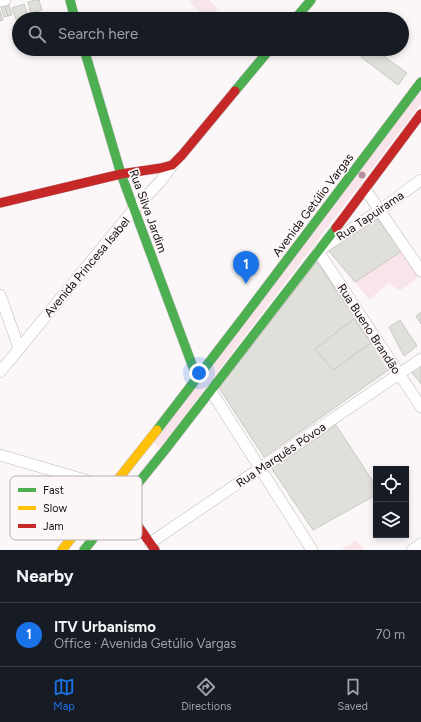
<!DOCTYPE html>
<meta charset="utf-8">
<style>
:root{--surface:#171b24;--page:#242831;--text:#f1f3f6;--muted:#9ea1a6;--line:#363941;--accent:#1a73e8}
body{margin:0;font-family:Figtree,sans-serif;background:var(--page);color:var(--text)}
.controls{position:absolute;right:12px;bottom:12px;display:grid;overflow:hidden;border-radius:0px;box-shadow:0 2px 6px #0003}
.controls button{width:36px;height:36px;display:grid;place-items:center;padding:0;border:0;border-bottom:1px solid var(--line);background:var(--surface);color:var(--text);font:20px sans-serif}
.you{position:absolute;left:199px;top:373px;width:14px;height:14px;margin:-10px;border:3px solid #fff;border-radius:50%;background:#1a73e8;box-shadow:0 0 0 6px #1a73e833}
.badge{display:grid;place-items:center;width:26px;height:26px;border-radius:50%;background:var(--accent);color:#fff;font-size:13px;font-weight:700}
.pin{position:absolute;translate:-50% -33px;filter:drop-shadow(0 1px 2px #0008)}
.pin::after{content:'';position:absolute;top:21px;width:14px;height:12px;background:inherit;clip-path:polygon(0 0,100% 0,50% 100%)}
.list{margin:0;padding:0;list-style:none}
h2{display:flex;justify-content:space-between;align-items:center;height:52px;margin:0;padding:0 16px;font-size:17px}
h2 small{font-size:13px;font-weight:400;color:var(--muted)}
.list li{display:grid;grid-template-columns:26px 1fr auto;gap:12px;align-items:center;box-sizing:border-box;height:64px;padding:0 16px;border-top:1px solid var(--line)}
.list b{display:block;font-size:15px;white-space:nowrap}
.list p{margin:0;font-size:13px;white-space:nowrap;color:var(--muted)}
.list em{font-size:13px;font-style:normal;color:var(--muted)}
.icon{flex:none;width:22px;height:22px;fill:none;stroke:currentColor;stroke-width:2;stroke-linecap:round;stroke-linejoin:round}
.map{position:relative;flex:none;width:421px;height:550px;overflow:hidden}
.search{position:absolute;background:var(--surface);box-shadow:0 2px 6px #0003;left:12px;right:12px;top:12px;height:44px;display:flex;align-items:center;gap:10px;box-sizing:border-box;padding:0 14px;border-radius:22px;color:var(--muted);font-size:15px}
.sheet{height:116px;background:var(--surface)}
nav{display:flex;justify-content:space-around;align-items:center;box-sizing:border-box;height:56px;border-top:1px solid var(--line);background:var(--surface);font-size:11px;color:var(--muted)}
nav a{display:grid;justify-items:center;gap:2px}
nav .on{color:var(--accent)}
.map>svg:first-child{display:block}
.green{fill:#f8e5ea}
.building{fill:#e0e0da;stroke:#c7c8c4}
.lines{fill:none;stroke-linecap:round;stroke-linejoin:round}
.street-casing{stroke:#c0b8ba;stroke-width:12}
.fast-casing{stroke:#c0b8ba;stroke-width:10}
.slow-casing{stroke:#c0b8ba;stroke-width:10}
.jam-casing{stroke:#c0b8ba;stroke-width:10}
.street{stroke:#fefefe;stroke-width:11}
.fast{stroke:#4caf50;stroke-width:9}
.slow{stroke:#ffc107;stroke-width:9}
.jam{stroke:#c62828;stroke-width:9}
.tree{fill:#b1929c}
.labels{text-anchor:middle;stroke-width:3.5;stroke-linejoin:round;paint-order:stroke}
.street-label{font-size:12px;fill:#170d10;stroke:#fcf6f7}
.key{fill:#fcf6f7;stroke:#b7b0b2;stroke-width:1}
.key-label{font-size:11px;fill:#170d10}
</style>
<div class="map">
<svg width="421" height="550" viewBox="0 0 421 550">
<rect width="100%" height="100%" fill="#fbf7f8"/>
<path class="green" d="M188,0H209L218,9L206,19Z
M421,89V104L160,448L153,442Z
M402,251L420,276L399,291L389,283L369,300L355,282Z
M356,540L364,550H341Z"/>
<path class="building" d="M35,0H39L42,10L31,14L28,2Z
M8,2L12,15L8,16L4,3Z
M4,3L8,16L4,17L0,4Z
M24,4L29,19H19V28L12,8Z
M0,11L3,20L0,21Z
M367,49H374L407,73L398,85L361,57Z
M376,217L402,251L355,282L328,250Z
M317,262L390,369L264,457L219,388Z
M421,312V324L416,316Z
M354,319L371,343L333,370L315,349Z
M400,320L417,346L404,356L389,327Z
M421,365V384L411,371Z
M336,425L376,486V495L313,530L272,469Z"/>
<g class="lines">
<g class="street-casing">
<path id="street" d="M0,1L5,0
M421,180L380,210L318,251L421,407
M365,189L421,271
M0,295L19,348
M0,372L134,209L160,182L174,163
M211,391L312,550
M0,455L112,488
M150,543L421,359
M412,550L421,544"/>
</g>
<g class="fast-casing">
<path id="fast" d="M70,0L75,19
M295,19L311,0
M84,49L121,174L197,378
M235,91L270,49
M157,430L243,318L421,82
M84,550L165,450L336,228"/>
</g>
<g class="slow-casing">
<path id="slow" d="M62,550L157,430"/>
</g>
<g class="jam-casing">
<path id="jam" d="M0,203L121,174L161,168L172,165L182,155L235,91
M336,228L421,114
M117,496L155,550"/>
</g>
<use href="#street" class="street"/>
<use href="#fast" class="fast"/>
<use href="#slow" class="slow"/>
<use href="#jam" class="jam"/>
</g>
<circle class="tree" cx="362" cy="175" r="3.5"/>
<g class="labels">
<g class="street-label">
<text transform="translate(313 205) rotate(-53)" y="4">Avenida Getúlio Vargas</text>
<text transform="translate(148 211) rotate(70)" y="4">Rua Silva Jardim</text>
<text transform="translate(370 216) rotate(-34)" y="4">Rua Tapuirama</text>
<text transform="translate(87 267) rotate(-50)" y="4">Avenida Princesa Isabel</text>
<text transform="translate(369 329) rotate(57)" y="4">Rua Bueno Brandão</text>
<text transform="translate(281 455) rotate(-34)" y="4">Rua Marquês Póvoa</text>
</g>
</g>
<rect x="10" y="476" width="132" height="64" rx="6" class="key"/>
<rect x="18" y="488" width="18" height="4" fill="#4caf50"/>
<rect x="18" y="506" width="18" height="4" fill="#ffc107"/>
<rect x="18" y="524" width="18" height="4" fill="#c62828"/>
<g class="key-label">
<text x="43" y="494">Fast</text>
<text x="43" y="512">Slow</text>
<text x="43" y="530">Jam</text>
</g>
</svg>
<div class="controls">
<button><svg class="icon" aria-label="locate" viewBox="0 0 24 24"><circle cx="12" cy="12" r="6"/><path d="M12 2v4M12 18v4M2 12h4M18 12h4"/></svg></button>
<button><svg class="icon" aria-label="layers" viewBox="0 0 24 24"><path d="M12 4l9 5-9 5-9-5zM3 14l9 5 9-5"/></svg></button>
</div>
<div class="you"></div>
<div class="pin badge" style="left:246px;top:284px">1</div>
<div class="search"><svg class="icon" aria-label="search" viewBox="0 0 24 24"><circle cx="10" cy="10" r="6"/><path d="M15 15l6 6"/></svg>Search here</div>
</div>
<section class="sheet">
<h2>Nearby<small></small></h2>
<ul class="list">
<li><span class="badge">1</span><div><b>ITV Urbanismo</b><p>Office · Avenida Getúlio Vargas</p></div><em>70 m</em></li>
</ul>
</section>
<nav>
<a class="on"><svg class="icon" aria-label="map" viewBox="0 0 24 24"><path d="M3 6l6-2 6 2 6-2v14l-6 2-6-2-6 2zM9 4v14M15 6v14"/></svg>Map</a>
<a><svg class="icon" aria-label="directions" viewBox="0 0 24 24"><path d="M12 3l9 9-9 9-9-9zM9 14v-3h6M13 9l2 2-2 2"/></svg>Directions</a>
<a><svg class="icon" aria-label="saved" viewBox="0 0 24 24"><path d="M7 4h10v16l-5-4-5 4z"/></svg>Saved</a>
</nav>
